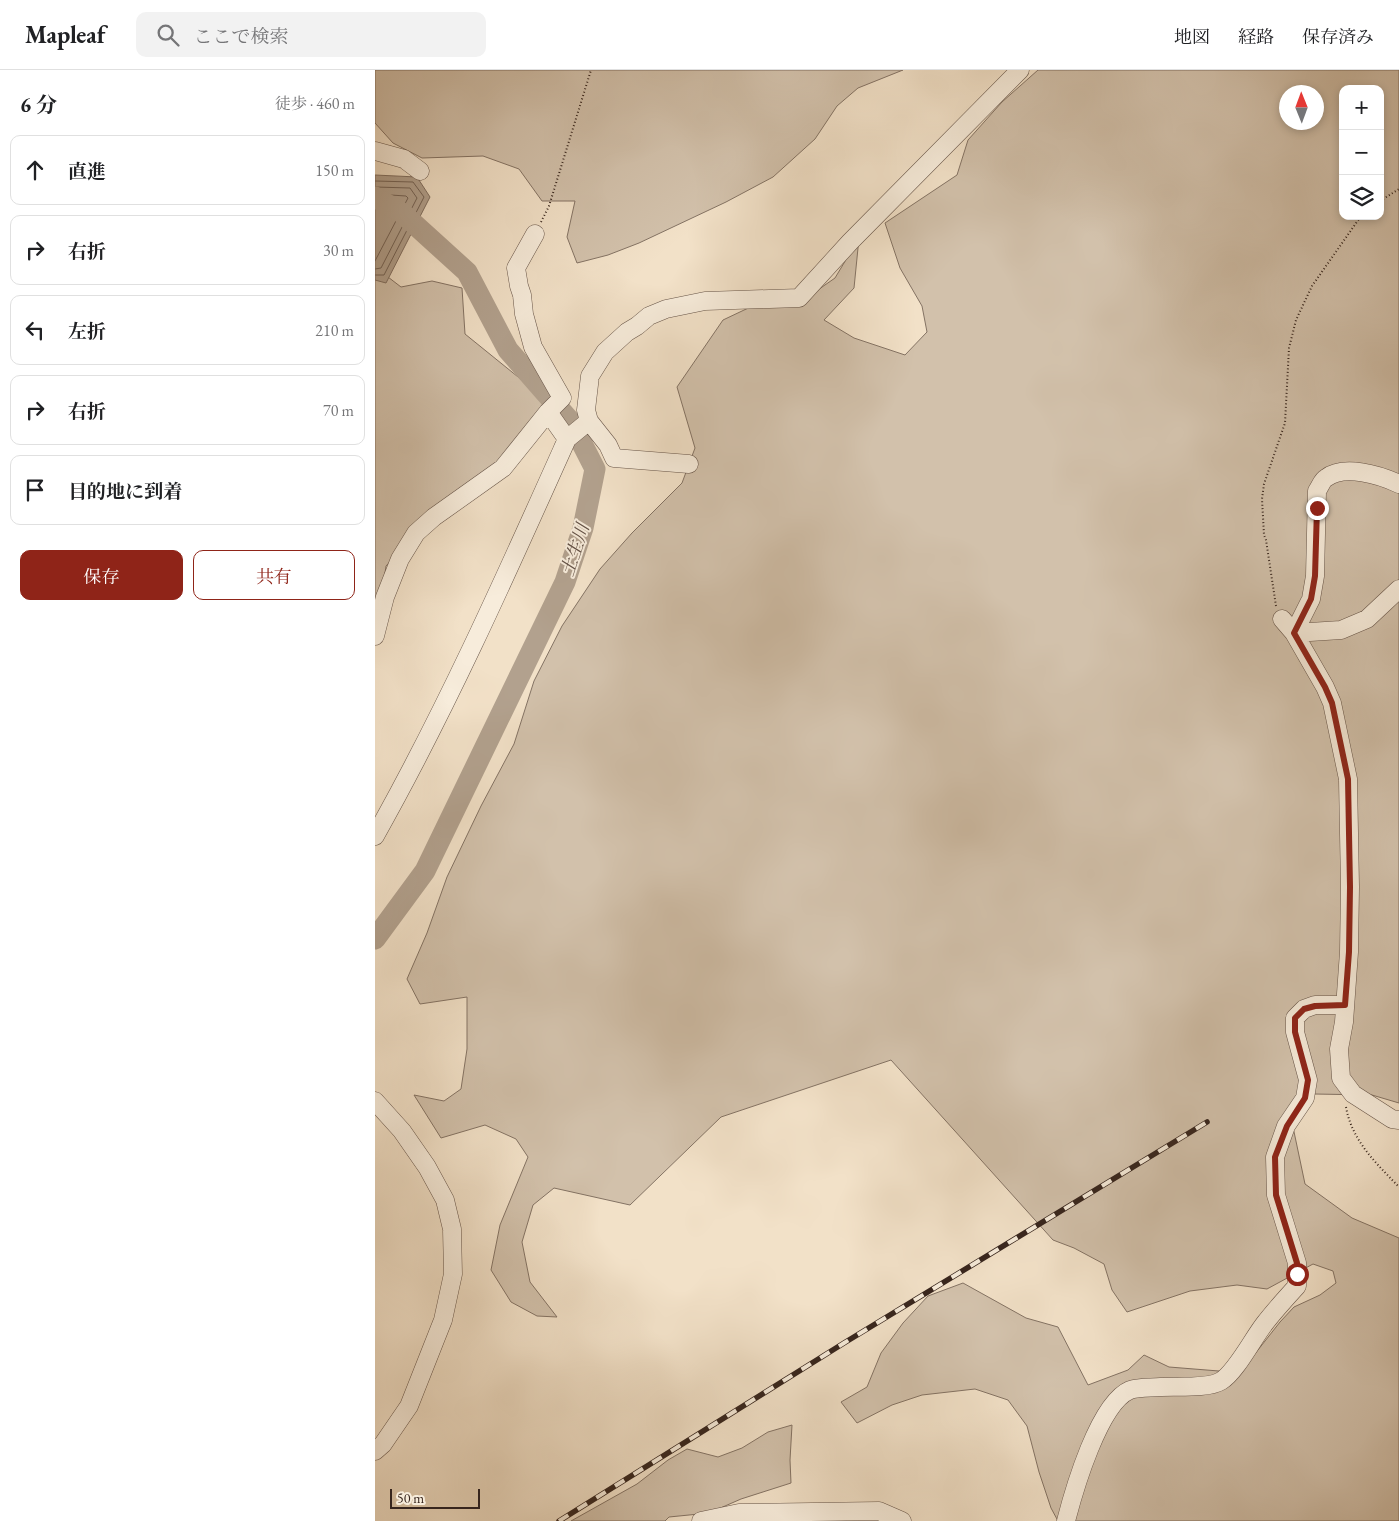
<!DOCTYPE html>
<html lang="ja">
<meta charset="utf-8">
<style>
:root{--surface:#fff;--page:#f2f2f2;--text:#202124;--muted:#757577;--line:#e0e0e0;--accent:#8f2418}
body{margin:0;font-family:"EB Garamond","Noto Serif JP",serif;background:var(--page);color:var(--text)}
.controls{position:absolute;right:15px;top:15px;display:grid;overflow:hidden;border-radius:10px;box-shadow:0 2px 8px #0003}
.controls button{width:45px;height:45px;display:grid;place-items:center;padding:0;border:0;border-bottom:1px solid var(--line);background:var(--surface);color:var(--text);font:25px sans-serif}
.compass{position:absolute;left:904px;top:15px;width:45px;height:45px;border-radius:50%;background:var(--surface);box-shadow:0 2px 8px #0003;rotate:359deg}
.scale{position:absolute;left:15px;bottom:12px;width:90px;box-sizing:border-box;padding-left:5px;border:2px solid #37251d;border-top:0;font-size:14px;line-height:18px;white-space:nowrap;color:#37251d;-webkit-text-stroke:4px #f7ecdb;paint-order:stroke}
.stop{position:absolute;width:15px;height:15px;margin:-11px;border:4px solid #8f2418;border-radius:50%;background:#fff}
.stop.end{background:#8f2418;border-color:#fff;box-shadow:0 1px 5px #0008}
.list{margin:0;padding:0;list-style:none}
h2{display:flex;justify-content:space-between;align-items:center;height:65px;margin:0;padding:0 20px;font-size:21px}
h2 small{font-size:16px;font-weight:400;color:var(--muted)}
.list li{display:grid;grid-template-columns:32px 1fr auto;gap:15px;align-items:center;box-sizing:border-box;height:70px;margin:0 10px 10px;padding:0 10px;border:1px solid var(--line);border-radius:10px}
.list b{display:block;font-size:19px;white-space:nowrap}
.list em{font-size:16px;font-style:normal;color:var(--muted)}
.actions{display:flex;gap:10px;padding:15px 20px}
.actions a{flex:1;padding:11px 0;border:1px solid var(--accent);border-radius:10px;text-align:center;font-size:18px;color:var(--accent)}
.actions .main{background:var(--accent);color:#fff}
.icon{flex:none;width:28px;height:28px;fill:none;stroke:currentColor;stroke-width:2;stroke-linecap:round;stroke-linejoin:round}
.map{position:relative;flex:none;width:1024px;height:1451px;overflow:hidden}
header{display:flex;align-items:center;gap:30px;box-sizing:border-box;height:70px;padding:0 25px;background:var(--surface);border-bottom:1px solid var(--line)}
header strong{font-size:24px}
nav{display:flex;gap:28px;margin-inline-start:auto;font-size:18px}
.search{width:350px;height:45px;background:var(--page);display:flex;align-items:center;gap:12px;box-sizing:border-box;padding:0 18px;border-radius:10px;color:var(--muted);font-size:19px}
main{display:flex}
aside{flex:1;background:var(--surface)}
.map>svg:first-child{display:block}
.green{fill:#d2c1ab;stroke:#847364;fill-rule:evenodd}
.water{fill:#b2a18e;stroke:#816f61}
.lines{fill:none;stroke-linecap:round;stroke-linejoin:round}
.shore{stroke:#746356;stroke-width:1}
.river{stroke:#b2a18e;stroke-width:21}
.minor-casing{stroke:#665448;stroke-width:19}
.path{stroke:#37251d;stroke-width:2;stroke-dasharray:1 2.5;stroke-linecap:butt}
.minor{stroke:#f7ecdb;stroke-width:18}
.rail-casing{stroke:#37251d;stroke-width:5.5}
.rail{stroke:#f7ecdb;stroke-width:4;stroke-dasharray:11;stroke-linecap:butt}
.route{stroke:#8f2418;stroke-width:6}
.labels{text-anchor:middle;stroke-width:4;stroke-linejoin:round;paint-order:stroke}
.water-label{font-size:18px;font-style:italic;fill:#625045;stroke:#f7ecdb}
</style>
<header>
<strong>Mapleaf</strong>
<div class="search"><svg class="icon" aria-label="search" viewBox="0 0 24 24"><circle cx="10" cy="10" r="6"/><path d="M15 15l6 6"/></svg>ここで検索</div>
<nav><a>地図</a><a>経路</a><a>保存済み</a></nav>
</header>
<main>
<aside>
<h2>6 分<small>徒歩 · 460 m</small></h2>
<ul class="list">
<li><svg class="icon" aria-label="ahead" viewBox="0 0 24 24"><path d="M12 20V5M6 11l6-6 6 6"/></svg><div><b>直進</b></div><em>150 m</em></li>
<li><svg class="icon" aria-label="right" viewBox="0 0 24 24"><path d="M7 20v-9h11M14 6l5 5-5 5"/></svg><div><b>右折</b></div><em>30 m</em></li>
<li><svg class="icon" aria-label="left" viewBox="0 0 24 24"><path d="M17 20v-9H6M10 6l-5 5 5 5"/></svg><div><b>左折</b></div><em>210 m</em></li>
<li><svg class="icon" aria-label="right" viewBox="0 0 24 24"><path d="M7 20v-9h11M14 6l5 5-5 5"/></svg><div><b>右折</b></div><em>70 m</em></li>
<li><svg class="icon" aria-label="arrive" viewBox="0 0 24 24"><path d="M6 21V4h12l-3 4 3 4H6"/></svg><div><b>目的地に到着</b></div></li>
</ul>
<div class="actions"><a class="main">保存</a><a>共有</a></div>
</aside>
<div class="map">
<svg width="1024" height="1451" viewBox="0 0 1024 1451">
<rect width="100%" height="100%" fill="#f2e1c8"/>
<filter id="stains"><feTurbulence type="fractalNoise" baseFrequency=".004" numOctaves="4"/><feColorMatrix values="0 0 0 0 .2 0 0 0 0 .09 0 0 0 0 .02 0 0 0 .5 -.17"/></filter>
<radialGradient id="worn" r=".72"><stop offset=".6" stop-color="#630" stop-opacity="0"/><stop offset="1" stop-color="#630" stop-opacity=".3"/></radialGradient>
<path class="green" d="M0,0H528L483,18L462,36L440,69L398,107L351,132L264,173L233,185L202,193L192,167L200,131H167L144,99L108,86L47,88L18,73L0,53Z
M663,0H1024V1033L997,1025L939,1024L918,1057L930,1114L977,1148L1024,1168V1451H683L676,1438L664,1402L652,1356L633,1330L600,1319L547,1325L517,1335L482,1353L466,1332L492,1317L506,1283L528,1253L553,1226L588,1213L651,1248L683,1257L713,1315L753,1300L769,1285L794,1297L844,1301L879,1285L905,1252L919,1237L945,1225L961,1213L958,1201L938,1194L892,1219L862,1215L815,1221L752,1242L737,1220L729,1194L699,1178L678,1170L516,990L346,1047L255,1135L179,1118L158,1135L147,1172L155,1212L182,1247L162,1246L136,1232L116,1200L125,1155L153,1087L141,1069L110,1055L66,1068L39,1025L69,1031L86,1019L92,979V927L45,934L32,909L52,863L72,807L106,736L139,674L159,611L187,556L225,499L257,463L307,413L320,378L302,317L348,250L386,232L427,231L460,208L484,168L479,218L449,250L479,268L530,285L552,262L547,236L525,198L510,153L582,105L593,70L627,32ZM968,19H1005V146H968ZM912,22H942V52H912Z
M0,197L26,217L57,211L87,218L90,264L174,332L149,377L57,446L11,496L0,575Z
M417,1355L415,1390L416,1413L366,1429L334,1443L294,1447L290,1451H196L262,1414L293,1390L312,1379L343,1387L367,1378L393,1362Z"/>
<path class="water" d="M0,105L42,107L55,127L11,213L0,210Z"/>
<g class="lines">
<path class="shore" d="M0,111L38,112L49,127L9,205H0
M0,117L35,118L42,128L6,198L0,199
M0,124L31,126L33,128L0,191"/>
<path class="river" d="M0,127L27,143L92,202L133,280L196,352L220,399L208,458L190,512L50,801L0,869"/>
<g class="minor-casing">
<path id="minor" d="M0,81L29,89L45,101
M173,342L192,369L214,351
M314,394L239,388L233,375L214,351L211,340L215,306L230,282L252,262L262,256L274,246L291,239L330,231L424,228L475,172L645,0
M907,549L919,563L950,617L957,633L973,709L975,817L974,882L969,952L964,979L966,1008L978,1024L1017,1049L1024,1050
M919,563L936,529L940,506L942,421C945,417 947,410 951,408C969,394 1005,405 1024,414
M919,563L966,560L992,549L1024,519
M0,566L10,527L25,489L41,463L59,447L128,398L173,342L187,328L158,277L149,244L147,225L144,216L141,198L160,164
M0,766C72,638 132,503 192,369
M0,1031L27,1061L52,1097L70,1130L77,1159L78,1204L68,1250L34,1336L8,1374L0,1381
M326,1451L364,1443L504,1441L527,1451
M691,1451C699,1420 724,1333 755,1320C765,1317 776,1318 786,1317C801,1316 833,1319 846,1311C861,1302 878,1268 890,1253C900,1240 911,1228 922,1216V1193L901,1125L900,1087L911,1056L930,1028L933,1010L920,962V948L929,939L940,935H970"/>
</g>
<path class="path" d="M1005,131L1024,119
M166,152L174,136L216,0
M901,536L891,470L889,465L887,429L889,414L910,353L914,278L921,250L937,216L986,146
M971,1037C977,1071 1001,1093 1024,1117"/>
<use href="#minor" class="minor"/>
<g class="rail-casing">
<path id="rail" d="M184,1451L469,1273L832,1052"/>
</g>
<use href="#rail" class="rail"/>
</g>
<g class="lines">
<path class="route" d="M922,1204V1193L901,1125L900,1087L912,1056L930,1028L933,1010L920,962V948L929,939L940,936L970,935L974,882L975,817L973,709L957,633L950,617L919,563L936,529L940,506L942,438"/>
</g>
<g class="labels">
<g class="water-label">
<text transform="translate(200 480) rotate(-72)" y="6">土生川</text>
</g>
</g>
<rect width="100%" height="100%" filter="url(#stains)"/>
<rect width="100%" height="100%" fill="url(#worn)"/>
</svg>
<div class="controls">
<button>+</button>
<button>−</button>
<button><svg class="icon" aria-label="layers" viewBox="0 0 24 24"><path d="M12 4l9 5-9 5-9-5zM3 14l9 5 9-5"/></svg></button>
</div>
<svg class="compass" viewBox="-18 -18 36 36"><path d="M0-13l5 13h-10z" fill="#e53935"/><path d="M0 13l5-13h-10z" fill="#757577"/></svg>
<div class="scale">50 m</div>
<div class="stop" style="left:922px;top:1204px"></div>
<div class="stop end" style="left:942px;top:438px"></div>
</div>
</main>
